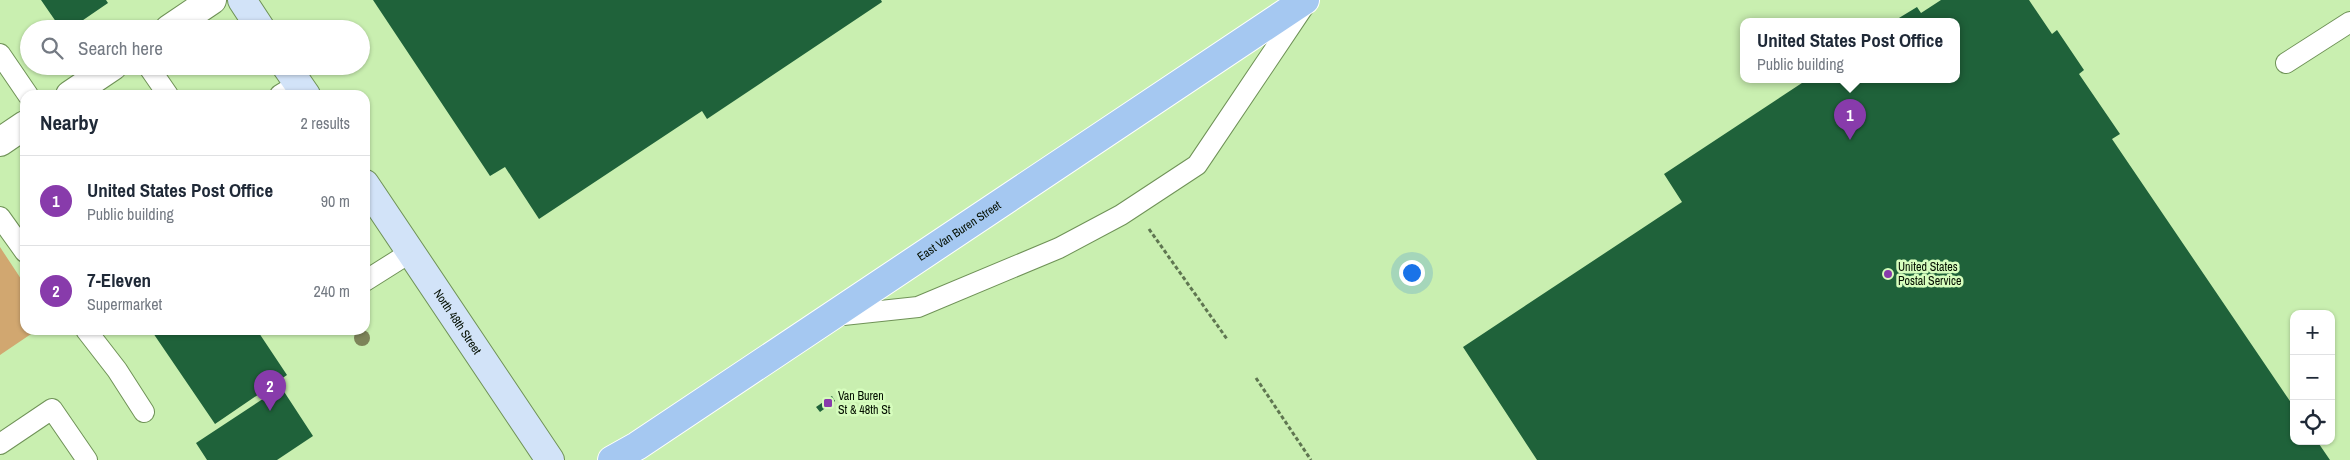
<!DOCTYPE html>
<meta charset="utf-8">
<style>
:root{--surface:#fff;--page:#f2f2f3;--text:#1f2937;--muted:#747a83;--line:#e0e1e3;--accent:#883bab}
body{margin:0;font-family:"Archivo Narrow",sans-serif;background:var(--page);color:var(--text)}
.controls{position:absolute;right:15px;bottom:15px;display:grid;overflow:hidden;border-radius:10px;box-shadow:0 1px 4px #0004}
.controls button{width:45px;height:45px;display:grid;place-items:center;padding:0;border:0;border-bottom:1px solid var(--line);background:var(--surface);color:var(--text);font:25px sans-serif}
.you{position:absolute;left:1411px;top:272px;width:18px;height:18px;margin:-12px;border:4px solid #fff;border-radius:50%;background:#1a73e8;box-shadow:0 0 0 8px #1a73e833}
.badge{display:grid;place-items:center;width:32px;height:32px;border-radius:50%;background:var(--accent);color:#fff;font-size:16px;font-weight:700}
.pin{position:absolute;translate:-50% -41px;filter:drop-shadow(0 1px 2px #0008)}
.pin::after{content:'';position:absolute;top:26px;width:18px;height:15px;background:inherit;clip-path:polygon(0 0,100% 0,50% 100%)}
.popup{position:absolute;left:1740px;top:18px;width:220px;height:65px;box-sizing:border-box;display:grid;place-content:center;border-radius:10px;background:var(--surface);filter:drop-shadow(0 1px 4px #0005);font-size:16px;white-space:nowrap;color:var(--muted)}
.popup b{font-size:19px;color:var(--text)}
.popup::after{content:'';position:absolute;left:50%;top:100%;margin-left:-10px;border:10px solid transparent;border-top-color:var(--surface)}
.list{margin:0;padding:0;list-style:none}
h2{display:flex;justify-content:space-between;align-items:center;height:65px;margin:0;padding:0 20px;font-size:21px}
h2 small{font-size:16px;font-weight:400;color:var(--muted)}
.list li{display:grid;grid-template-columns:32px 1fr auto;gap:15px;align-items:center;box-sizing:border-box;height:90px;padding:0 20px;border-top:1px solid var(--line)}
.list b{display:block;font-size:19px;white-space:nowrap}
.list p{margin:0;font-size:16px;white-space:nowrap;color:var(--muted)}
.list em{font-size:16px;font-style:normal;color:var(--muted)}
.icon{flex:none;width:28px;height:28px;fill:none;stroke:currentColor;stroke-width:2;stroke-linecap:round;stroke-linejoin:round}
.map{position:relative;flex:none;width:2350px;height:460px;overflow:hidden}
.search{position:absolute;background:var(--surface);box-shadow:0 1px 4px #0004;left:20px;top:20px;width:350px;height:55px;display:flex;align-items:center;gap:12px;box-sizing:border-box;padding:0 18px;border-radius:28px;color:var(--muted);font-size:19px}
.panel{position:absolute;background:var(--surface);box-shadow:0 1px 4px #0004;left:20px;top:90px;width:350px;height:245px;border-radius:15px}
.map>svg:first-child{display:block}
.green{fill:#d1a770}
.building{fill:#1f623a}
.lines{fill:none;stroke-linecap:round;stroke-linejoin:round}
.lane-casing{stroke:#6f9257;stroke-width:22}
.street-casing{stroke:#6f9257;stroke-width:30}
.secondary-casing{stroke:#6f9257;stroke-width:30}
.primary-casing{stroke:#fff;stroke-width:30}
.path{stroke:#5f7651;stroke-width:3;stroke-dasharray:4 2.5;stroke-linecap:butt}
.lane{stroke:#fff;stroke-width:20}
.street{stroke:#fff;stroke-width:28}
.secondary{stroke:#d2e3f8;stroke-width:28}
.primary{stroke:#a5c8f1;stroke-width:28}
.tree{fill:#7d8459}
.poi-dot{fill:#883bab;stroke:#d6fdbd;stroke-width:2}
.labels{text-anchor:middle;stroke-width:5;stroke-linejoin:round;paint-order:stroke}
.street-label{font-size:12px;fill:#040f00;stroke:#d6fdbd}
.poi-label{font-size:12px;fill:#040f00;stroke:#d6fdbd;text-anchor:start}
</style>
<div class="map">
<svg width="2350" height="460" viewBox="0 0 2350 460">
<rect width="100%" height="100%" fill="#c9efb0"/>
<path class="green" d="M0,247L25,285V330H37L0,355Z"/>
<path class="building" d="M41,0H106L108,3L70,29H61Z
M373,0H881L882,2L707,119L702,111L539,219L505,167L490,176Z
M1941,0H2029L2052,34L2057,30L2084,70L2079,74L2120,134L2112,139L2294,407V441H2317L2330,460H1537L1463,347L1682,202L1664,174L1808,79H1956V21H1894L1917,7L1921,13Z
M151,330H257L287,375L215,424Z
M281,387L313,436L277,460H207L196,443Z
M832,396L835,401L820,412L816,407Z"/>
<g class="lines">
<g class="lane-casing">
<path id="lane" d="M0,54L28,95
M2286,63L2350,22
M148,66L168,95
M280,95L298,84
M0,217L25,252
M365,281L411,252
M834,316L918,307L1059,248L1121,215L1197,165L1306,3
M86,330L117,370L144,412
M0,444L52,409L87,460"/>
</g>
<g class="street-casing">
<path id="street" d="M169,29L212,0
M70,95L113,66
M0,142L25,125"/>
</g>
<g class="secondary-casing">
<g id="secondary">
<path d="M242,0L261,29"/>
<path d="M286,66L306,95"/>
<path id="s1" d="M365,184L550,460"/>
</g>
</g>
<g class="primary-casing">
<g id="primary">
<path id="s2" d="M612,460L637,446L1305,0"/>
</g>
</g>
<path class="path" d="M1149,229L1227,339
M1256,378L1311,460"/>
<use href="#lane" class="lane"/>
<use href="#street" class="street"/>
<use href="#secondary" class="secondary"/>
<use href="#primary" class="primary"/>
</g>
<circle class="tree" cx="362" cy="338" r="8"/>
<g class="poi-dot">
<circle cx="1888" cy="274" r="5"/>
<rect x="823" y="398" width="10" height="10" rx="2.5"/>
</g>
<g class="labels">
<g class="street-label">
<text dy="4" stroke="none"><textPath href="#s2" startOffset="416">East Van Buren Street</textPath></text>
<text dy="4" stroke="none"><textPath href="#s1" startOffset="166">North 48th Street</textPath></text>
</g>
<g class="poi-label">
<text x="1898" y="271">United States<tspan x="1898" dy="14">Postal Service</tspan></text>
<text x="838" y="400">Van Buren<tspan x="838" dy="14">St &amp; 48th St</tspan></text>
</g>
</g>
</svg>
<div class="controls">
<button>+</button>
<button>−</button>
<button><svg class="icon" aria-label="locate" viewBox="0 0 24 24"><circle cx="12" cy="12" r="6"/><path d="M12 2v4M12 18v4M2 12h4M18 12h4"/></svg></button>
</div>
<div class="you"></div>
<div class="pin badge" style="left:1850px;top:140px">1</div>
<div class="popup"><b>United States Post Office</b>Public building</div>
<div class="pin badge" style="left:270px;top:411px">2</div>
<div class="search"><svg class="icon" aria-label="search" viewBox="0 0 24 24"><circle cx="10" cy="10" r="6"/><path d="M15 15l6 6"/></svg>Search here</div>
<section class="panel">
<h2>Nearby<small>2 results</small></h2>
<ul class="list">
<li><span class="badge">1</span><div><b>United States Post Office</b><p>Public building</p></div><em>90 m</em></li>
<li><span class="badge">2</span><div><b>7-Eleven</b><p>Supermarket</p></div><em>240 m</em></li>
</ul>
</section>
</div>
